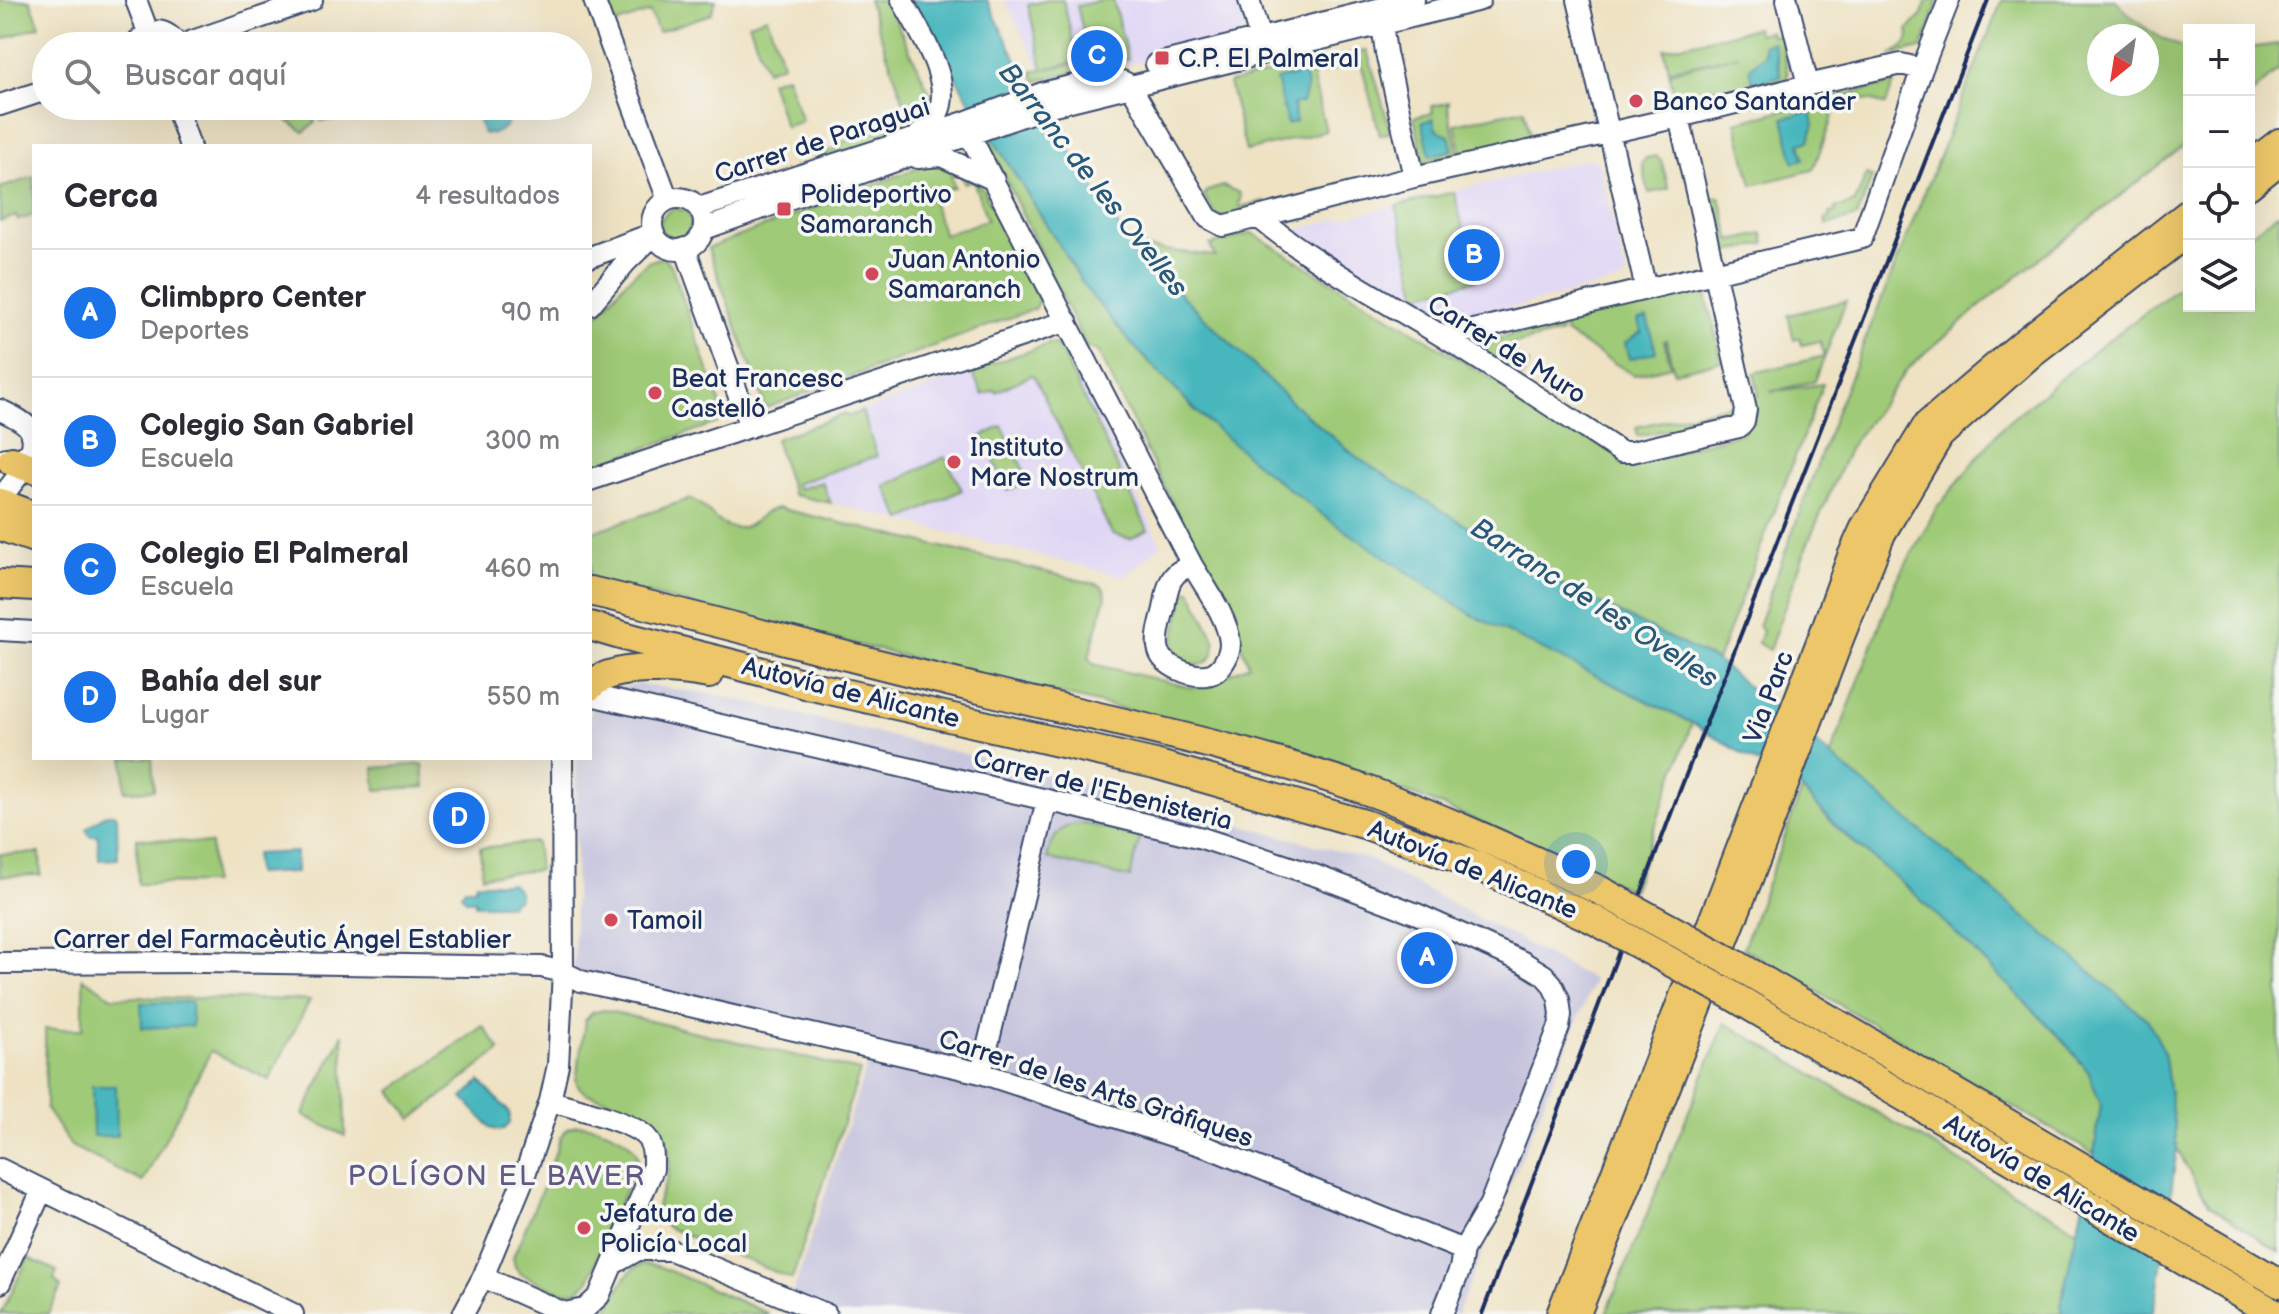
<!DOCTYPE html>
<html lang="es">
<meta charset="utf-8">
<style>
:root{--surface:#fff;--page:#f7f7f7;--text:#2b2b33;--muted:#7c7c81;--line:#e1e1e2;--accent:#1a73e8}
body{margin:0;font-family:"Balsamiq Sans",sans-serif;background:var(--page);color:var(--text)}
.controls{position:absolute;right:24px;top:24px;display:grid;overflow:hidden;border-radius:0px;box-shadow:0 8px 32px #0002}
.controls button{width:72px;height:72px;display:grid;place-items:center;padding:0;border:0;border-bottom:2px solid var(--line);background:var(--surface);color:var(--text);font:40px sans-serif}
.compass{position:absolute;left:2087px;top:24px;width:72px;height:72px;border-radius:50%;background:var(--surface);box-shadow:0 8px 32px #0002;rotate:210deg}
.you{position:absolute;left:1576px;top:864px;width:28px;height:28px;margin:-20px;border:6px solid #fff;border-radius:50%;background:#1a73e8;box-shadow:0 0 0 12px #1a73e833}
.badge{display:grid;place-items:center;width:52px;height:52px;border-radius:50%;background:var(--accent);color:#fff;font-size:26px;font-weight:700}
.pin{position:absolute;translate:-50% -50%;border:4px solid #fff;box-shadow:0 2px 8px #0006}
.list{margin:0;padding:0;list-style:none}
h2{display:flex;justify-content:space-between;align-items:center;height:104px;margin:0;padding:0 32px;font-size:34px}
h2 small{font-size:26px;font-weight:400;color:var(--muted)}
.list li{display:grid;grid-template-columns:52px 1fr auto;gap:24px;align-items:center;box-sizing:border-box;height:128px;padding:0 32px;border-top:2px solid var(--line)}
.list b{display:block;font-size:30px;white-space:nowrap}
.list p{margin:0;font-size:26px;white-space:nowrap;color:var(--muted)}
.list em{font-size:26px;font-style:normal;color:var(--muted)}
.icon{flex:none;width:44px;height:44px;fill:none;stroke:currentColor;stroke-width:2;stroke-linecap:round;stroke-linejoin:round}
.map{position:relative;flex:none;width:2279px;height:1314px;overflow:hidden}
.search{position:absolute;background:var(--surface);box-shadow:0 8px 32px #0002;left:32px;top:32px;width:560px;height:88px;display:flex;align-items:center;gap:20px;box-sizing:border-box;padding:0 28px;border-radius:44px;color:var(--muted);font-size:30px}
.panel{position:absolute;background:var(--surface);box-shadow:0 8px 32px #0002;left:32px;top:144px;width:560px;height:616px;border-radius:0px}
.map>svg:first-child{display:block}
.built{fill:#dfd5f5}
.industrial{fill:#c3c1db}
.green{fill:#9fca77;stroke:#5d7c6a;stroke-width:2;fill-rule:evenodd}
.water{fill:#47b7bd;stroke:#31738e;stroke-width:2}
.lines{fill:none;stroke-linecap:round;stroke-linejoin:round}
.minor-casing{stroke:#3b4a6d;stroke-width:24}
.major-casing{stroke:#3b4a6d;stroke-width:28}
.highway-casing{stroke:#3b4a6d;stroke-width:32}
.minor{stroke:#fff;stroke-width:20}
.major{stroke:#ecc669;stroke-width:24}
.highway{stroke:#ecc669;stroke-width:28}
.rail{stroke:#1b2f5e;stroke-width:4}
.highway-bridge-casing{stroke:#3b4a6d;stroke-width:32;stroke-linecap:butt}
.highway-bridge{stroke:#ecc669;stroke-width:28}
.poi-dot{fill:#d1495b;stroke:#f6f6f2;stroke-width:3}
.labels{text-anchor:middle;stroke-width:7;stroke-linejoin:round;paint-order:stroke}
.poi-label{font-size:26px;fill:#1b2f5e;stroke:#f6f6f2;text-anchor:start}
.street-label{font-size:26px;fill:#1b2f5e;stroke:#f6f6f2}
.water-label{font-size:28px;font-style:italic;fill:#28587a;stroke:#f6f6f2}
.neighbourhood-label{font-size:28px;letter-spacing:2px;fill:#625986;stroke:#f6f6f2}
</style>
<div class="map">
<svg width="2279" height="1314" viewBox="0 0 2279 1314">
<rect width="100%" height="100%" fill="#f6f6f2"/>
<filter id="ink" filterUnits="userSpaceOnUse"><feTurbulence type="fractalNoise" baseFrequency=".0125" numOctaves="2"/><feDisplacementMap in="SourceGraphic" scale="16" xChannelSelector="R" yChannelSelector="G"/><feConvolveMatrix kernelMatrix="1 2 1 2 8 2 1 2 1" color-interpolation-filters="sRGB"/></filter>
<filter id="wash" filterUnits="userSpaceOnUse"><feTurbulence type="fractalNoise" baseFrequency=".006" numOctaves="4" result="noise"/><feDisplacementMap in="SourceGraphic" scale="32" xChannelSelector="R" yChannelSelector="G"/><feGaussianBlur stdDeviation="1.8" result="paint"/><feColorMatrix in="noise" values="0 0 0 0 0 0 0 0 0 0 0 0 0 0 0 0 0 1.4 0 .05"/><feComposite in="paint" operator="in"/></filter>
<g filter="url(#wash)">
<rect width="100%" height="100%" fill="#eee2c3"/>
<path class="built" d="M1005,0H1238L1245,29L1239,37L1054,82L1043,75Z
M1591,158L1599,164L1626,274L1623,280L1438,326L1297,237L1298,229Z
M1062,341L1161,545L1125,577L800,495L779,440Z"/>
<path class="industrial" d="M638,684L718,695L998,762L1368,859L1594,980L1457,1314H786L864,1074L876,1043L574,975L577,758H590V714L602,692Z"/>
<path class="green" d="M0,0H30L40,26L0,40Z
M606,0L618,1L716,0L711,14L658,32L650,12L615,24Z
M868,0H886L930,93L927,113L919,125L902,135L820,159L818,154L838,148L837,144L910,119Z
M1048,0H1063L1078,61L1046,69L1086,61L1087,68L1037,81L1031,72L1043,69L1028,5Z
M1102,0H1113L1128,59L1092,68L1077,6Z
M1927,0H1939L1922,48L1890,55C1901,49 1912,44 1908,30L1921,16Z
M2002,0H2116C2136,25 2159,40 2189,49V142L1992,296L1908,368L1850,447L1809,540L1769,650L1758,643L1762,631L1758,626L1839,405ZM2099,36H2147V84H2099Z
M767,17L783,64L766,70L749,23Z
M1756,28L1758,34L1770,31L1771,36L1779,35L1788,73L1786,80L1677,107L1669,72L1739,55L1669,70L1664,49Z
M2279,44V69L2249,96V48Z
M1367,50L1391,132L1380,135L1361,63L1312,75L1326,131L1246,151L1229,83Z
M786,76L802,121L785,127L770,81Z
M1894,83L1886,105C1870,100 1860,96 1848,109L1837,105L1813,170L1752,185L1736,122Z
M1449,102L1448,108L1460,161L1446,165L1444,157L1428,161L1429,168L1425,166L1414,117L1433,113L1432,106Z
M276,106H340L336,120L321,121L319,116L314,118L315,123L304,132L280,115Z
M1524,109L1532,145L1463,160L1455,124Z
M994,140L1087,290L1131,343L1198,413L1265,471L1328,519L1472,615L1692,723L1632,891L1555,853L1415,795L1246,739L590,580V533L689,499C709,504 715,529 739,528C755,527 762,509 779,508L1100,585L1105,590L1106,596L1089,657L1093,664L1192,688L1203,686L1249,665L1238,638L1098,351L1086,347L990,147V141Z
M1656,156L1661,160L1669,189L1649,193L1642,163L1646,158Z
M940,164L965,173L983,189L1039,300L1034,309L766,408L708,248L923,166ZM960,173L964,183L973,180L987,220L944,235L930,195L954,187L951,176Z
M1866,175L1872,177L1857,217L1827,225L1825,219L1830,218L1829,213L1835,212V208L1855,203Z
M34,177V215L18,220L16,216L0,221V188Z
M1223,186L1240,193L1241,201L1239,202L1240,207L1265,201L1267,207L1218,218L1204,196L1207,191Z
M1454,192L1476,280L1418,295L1396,206Z
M1720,197L1731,241L1763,234L1765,244L1728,252L1724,250L1711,199Z
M676,208L687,212L692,220L689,232C680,240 667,239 659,230C659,219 666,211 676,208Z
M2279,213V1252L2210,1205L2192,1177L2177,1148L2164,1051L1830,757L1895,584L1936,509L2004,425L2098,348L2189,280V306H2249V235Z
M1252,233L1630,463L1740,434L1756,396L1759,395L1754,373L1825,356L1815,381L1770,392L1823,384L1717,661L1565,587L1359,459L1292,403L1131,246L1215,256L1210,245Z
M663,257L671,265L724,415L717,423L590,467V325L625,282L648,262Z
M1699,288L1705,291L1722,361L1674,372L1666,340L1664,341L1671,366L1634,375L1565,333L1563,323Z
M1846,301L1825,356L1820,341L1802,345L1800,338L1794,340L1788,315Z
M1559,325L1561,333L1514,344L1510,351L1529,364L1522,377L1481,350L1485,341Z
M1049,344H1055L1059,347L1148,530L1130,539L1112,534L1034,376L1031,375L996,392L995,390L983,395L971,371Z
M1734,404L1733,411L1724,417L1638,436L1636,427Z
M862,411L877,456L795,484L798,489L822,482L831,503L793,495L775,439L845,414L847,417Z
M1002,426L1029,481L1008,491L982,436Z
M945,457L962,490L902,520L885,486Z
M1190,590L1193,594L1215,641C1216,655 1210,663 1196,666C1182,661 1174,658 1173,642L1185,593Z
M124,758H152L154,790L125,791Z
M423,764L425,787L376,790L374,768Z
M1802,790L1840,831L1915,894L1972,949L2060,1037L2088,1071L2101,1105L2094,1154L1743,948Z
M1083,823L1140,837L1130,878L1047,858C1052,838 1060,823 1083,823Z
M137,838L211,844L212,883L138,884Z
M536,842L539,870L482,876L480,848Z
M40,853L41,875L0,876V854Z
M83,978L112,997L310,1000L269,1080L211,1051L143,1182L71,1146L46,1109L45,1029H83Z
M604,1010L860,1071L792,1279L669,1228C661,1223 656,1217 657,1208C658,1198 664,1188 667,1179C674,1157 667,1131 649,1118C632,1105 605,1100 585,1093L578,1086L576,1081L585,1021L592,1013Z
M1725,1023L2077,1230L2062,1298L2061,1314H1606Z
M483,1026L500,1050L412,1119L391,1091Z
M343,1034L345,1136L303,1115Z
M576,1125C597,1125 634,1136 638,1159L589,1280L577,1291L560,1292L521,1274L515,1267L513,1257L544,1185L561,1136L567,1129Z
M28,1258L57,1271L54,1280L61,1287L48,1314H1Z
M644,1264L658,1266L769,1314H604C618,1298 621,1270 644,1264Z"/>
<path class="water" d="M911,0H987L1029,85L1131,246L1292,403L1359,459L1565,587L1717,661L2148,1020L2164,1051L2177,1148L2157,1295L2152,1314H2061L2062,1298L2094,1154L2101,1105L2088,1071L2060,1037L1972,949L1915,894L1840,830L1802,790L1692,723L1472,615L1328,519L1265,471L1198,413L1131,343L1087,290L973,107Z
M1773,42L1781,76L1753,83L1749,69L1765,54L1763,45Z
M1304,73L1307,86L1302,103L1293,105L1296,122L1287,124L1276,80Z
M474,106H502L508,123C502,131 493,136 483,133Z
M1811,111L1814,124L1809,141L1800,143L1804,159L1794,162L1783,118Z
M1433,119L1436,129L1449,136L1453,150L1430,156L1422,122Z
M1647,318L1656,352L1629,359L1625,343L1641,332L1638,320Z
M106,814H114L117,817L118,859L99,860L98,836H90L86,829Z
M296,852V872L256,874L255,854Z
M475,883H511L519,891V898L511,903V905H475V900H466L461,894L465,888H475Z
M191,1002L192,1026L142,1028L141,1003Z
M480,1081L510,1113V1122C506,1130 499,1132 491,1128L463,1098Z
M92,1086H116L117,1136H93Z"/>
</g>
<g filter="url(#ink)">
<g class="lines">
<g class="minor-casing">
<path id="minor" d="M136,0L148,32
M594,0L668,200
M902,0C917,28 954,81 938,113C934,121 923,129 917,137
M1249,0L1260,39L1255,50
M1578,0L1646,289
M1787,0L1808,85
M1387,13L1382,24L1386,53L1414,177
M135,46C146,27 167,26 178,46
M178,46L312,0
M1156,64L1414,0
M1067,87L1081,90L1122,81L1130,85L1208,218L1223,226L1414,177L1679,117L1808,85L1901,64L1922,69
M0,105L46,90
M176,106L190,146
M965,126L1192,565C1205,587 1228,618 1230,643C1230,656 1220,674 1206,675C1191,677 1163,666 1159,651C1155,639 1161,621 1164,609C1166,598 1167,582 1176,574C1179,570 1188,568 1192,565
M918,158L941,156L994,180
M652 224a26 26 0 1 1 52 0a26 26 0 1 1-52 0Z
M699,208L962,123L1042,93L1079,84
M1259,218C1316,265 1382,299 1445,338C1505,375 1563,414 1621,452H1632L1739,427L1744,421L1746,410L1679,117
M704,229L1050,106L1480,0
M685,248L750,427
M590,257L646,236
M590,305L626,262L654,235
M1444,337L1862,238L1922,69L1949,0
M0,410C19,419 39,426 31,451C24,457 16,462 6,458
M590,480L1067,321
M0,499L26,466L34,461
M0,630L34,632
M590,695L1047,800L1202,838L1317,876L1417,914L1523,962L1544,975L1552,984L1559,999L1561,1015L1559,1027L1490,1204L1463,1250L1460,1269L1442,1314
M0,963L204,962L542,967L563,972L581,981L981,1073L1212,1149L1463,1250
M981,1073L1047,800
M0,1169L293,1314
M613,1264L638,1250H671L826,1314
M483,1277L564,1313L585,1309L599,1296L653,1169C653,1158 654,1147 647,1138C634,1122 572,1107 550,1101
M0,1283L42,1190
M463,1314L483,1277L523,1180L550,1101L558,1065L563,972L562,758"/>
</g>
<g class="major-casing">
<path id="major" d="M2249,164L2279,141
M2249,187L2279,163
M1559,1314L1823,631L1850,556L1864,525L1926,424L2021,343L2189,211
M1578,1314L1756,864L1841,639L1883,534L1941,436L2033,354L2189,233"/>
</g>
<g class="highway-casing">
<path id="highway" d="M12,461L34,469
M0,503L34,516
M0,526L34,538
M0,584L34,586
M590,591C722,622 852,659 984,690C1116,722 1249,748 1377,794C1453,822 1526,857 1599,890
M590,626C662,649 736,662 808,685L1155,764L1364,824L1476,865L1591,918
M590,686C611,663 680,668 709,674
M1737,965L2279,1283
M1726,992L2275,1314"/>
</g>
<use href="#minor" class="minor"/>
<use href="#major" class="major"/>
<use href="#highway" class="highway"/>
<path class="rail" d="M1482,1314L1677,798L1988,0"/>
<g class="highway-bridge-casing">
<path id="highway-bridge" d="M1599,890L1737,965
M1591,918L1726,992"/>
</g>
<use href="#highway-bridge" class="highway-bridge"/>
</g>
</g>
<g class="poi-dot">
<rect x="1154" y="50" width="16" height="16" rx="4"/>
<circle cx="1636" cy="101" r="8"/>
<rect x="776" y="201" width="16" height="16" rx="4"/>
<circle cx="872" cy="274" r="8"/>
<circle cx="655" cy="393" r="8"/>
<circle cx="954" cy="462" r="8"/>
<circle cx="611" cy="920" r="8"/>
<circle cx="584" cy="1228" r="8"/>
</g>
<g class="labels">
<g class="poi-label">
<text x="1178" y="67">C.P. El Palmeral</text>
<text x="1652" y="110">Banco Santander</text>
<text x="800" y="203">Polideportivo<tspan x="800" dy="30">Samaranch</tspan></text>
<text x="888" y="268">Juan Antonio<tspan x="888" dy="30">Samaranch</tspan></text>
<text x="671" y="387">Beat Francesc<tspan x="671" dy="30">Castelló</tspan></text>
<text x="970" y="456">Instituto<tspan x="970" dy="30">Mare Nostrum</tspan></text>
<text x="627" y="929">Tamoil</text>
<text x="600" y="1222">Jefatura de<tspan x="600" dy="30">Policía Local</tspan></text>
</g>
<g class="street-label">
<text transform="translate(822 140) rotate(-18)" y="9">Carrer de Paraguai</text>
<text transform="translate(1507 349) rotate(32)" y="9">Carrer de Muro</text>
<text transform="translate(851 692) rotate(14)" y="9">Autovía de Alicante</text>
<text transform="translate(1768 697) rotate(-69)" y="9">Via Parc</text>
<text transform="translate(1103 789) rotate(14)" y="9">Carrer de l'Ebenisteria</text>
<text transform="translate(1473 869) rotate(22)" y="9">Autovía de Alicante</text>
<text x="282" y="948">Carrer del Farmacèutic Ángel Establier</text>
<text transform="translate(1096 1088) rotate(18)" y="9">Carrer de les Arts Gràfiques</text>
<text transform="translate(2042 1178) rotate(31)" y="9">Autovía de Alicante</text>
</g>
<g class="water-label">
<text transform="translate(1094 179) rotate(52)" y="10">Barranc de les Ovelles</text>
<text transform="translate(1595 602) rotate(33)" y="10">Barranc de les Ovelles</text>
</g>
<g class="neighbourhood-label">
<text x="497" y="1185">POLÍGON EL BAVER</text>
</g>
</g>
</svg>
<div class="controls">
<button>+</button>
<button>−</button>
<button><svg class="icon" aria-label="locate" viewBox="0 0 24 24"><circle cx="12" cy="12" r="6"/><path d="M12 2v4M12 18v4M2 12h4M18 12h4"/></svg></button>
<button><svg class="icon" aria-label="layers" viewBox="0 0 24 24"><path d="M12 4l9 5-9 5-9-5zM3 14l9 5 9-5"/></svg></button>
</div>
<svg class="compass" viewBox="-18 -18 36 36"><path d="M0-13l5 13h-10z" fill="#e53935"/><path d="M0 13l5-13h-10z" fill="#7c7c81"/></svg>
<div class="you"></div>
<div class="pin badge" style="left:1427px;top:958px">A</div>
<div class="pin badge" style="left:1474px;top:255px">B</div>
<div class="pin badge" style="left:1097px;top:56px">C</div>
<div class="pin badge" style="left:459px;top:818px">D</div>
<div class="search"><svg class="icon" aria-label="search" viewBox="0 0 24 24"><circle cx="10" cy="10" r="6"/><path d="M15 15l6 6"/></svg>Buscar aquí</div>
<section class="panel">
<h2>Cerca<small>4 resultados</small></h2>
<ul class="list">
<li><span class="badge">A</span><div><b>Climbpro Center</b><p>Deportes</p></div><em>90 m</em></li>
<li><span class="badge">B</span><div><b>Colegio San Gabriel</b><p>Escuela</p></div><em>300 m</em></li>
<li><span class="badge">C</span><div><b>Colegio El Palmeral</b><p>Escuela</p></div><em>460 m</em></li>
<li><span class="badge">D</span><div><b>Bahía del sur</b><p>Lugar</p></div><em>550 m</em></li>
</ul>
</section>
</div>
